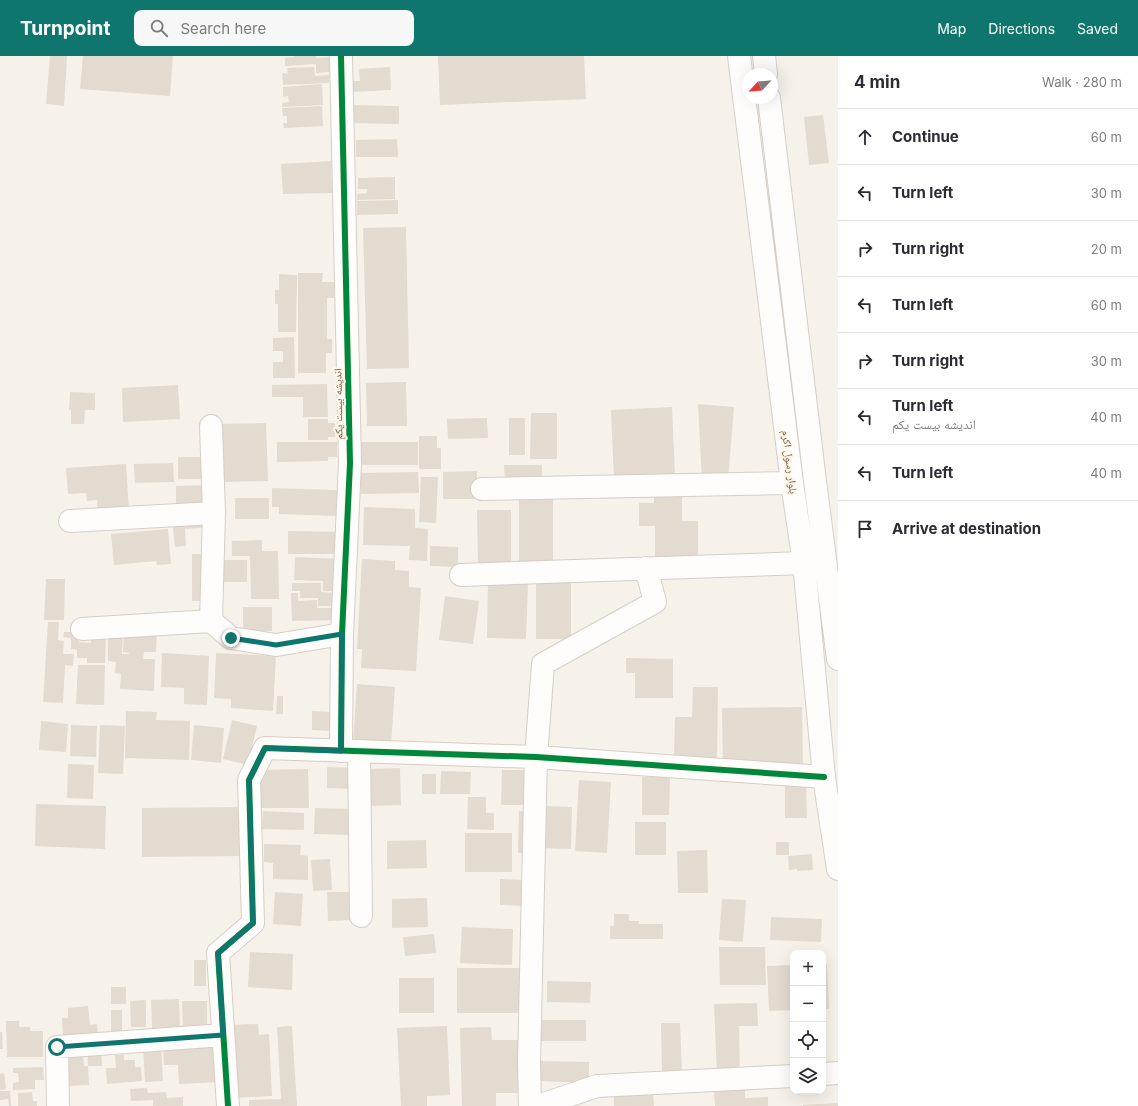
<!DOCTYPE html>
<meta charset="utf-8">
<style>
:root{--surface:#fff;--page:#f7f7f7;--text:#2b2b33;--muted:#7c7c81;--line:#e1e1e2;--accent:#0f766e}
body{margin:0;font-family:Inter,"Noto Naskh Arabic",sans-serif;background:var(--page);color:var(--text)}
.controls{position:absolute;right:12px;bottom:12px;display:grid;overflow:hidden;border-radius:8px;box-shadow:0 4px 16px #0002}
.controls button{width:36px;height:36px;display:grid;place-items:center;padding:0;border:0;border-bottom:1px solid var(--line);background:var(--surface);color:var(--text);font:20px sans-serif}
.compass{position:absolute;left:742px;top:12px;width:36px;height:36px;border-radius:50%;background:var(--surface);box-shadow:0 4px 16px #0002;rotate:244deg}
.stop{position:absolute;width:12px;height:12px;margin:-9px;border:3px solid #0f766e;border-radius:50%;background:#fff}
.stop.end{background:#0f766e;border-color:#fff;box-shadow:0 1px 4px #0008}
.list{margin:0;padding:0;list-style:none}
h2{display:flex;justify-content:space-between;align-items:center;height:52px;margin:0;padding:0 16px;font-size:17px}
h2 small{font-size:13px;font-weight:400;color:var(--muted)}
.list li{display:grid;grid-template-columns:26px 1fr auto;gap:12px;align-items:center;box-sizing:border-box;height:56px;padding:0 16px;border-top:1px solid var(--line)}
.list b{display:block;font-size:15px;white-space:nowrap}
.list p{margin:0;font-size:13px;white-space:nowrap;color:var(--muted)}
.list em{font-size:13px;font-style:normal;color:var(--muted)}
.icon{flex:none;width:22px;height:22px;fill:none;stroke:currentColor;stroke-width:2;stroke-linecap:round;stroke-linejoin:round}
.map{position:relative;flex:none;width:838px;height:1050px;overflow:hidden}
header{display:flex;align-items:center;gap:24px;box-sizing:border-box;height:56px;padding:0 20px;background:var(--accent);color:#fff}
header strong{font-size:19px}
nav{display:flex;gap:22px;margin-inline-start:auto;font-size:14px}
.search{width:280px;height:36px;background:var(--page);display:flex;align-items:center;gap:10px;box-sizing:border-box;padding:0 14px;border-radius:8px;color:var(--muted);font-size:15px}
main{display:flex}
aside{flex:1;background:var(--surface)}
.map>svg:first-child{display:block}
.building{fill:#e3dad0}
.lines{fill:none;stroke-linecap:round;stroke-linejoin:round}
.minor-casing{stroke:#d5cec6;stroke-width:24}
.secondary-casing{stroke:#d6cec6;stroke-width:24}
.minor{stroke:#fefdfc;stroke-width:22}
.secondary{stroke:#fefdfc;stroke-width:22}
.cycleway-casing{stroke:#fff7e9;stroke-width:8}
.cycleway{stroke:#00873e;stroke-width:6}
.route{stroke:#0f766e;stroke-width:5}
.labels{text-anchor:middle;stroke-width:4;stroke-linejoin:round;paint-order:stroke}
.street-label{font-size:11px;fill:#755a48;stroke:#fff7e9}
</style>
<header>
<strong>Turnpoint</strong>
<div class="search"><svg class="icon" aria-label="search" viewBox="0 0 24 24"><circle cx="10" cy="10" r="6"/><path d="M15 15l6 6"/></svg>Search here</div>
<nav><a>Map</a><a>Directions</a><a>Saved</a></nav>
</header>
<main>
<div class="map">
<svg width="838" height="1050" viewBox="0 0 838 1050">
<rect width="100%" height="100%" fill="#f7f2e9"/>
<path class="building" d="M50,0H67L64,50L46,48Z
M83,0H173L170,40L80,33Z
M294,0H316V2L330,1L331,16L316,17V8L285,10V2L294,1Z
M438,0H584L586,43L440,49Z
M314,11L315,20L329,19V27L283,29L282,17L288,18L287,12Z
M390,11L391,34L351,36L350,25H360L359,13Z
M322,28L323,49L282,51V47L289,46L288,40L283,41V31Z
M348,49L399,50V68L348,67Z
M322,50L323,70L284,72L283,67H287V60H283L282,52Z
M823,59L829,107L809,109L804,61Z
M397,83L398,101H356V84Z
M331,105L332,137L283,138L281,108Z
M395,121V143L357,144V138L367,137V133H358V122Z
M398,144V158L357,159V145Z
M406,171L409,312L367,313L363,172Z
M298,217H323L322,226H334V242H327V283H332V297H326V317H298Z
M279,218L297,219L296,276H278V248H275V234H279Z
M294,281L295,322H273V306H283V295H273V282Z
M406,326L407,370H367L366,327Z
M327,328L328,361H303V341H272V329Z
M178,329L180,363L123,366L122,332Z
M70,336L95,337V354H85L84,368H71V354H69Z
M698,348L734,351L728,424L702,425Z
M672,351L675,421L614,424L611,354Z
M531,357H557V403H530Z
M487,362L488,382L448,383L447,363Z
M509,362H525V399H509Z
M308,363H328V367H335V381H328V384H308Z
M266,367L268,425L219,426L218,368Z
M419,380H437V392H441V413H419Z
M277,386H337V401H328V405L277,406Z
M360,386H418V409H360Z
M178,401H206V423H178Z
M173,407L174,426L135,427L134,408Z
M126,408L129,456L98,458L97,444L87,445L86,437L68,438L66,412Z
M504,409H542V426H505Z
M477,415V443H443V416Z
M418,416L419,437L361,438V417Z
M421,421H438L436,467L419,466Z
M206,429L207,450L176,451V430Z
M272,432L337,434L336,460L279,458V451H272Z
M519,440H553V506H519Z
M654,441H682V465H698V503L655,502V470H639V447H654Z
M235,442H269V463H235Z
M364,451L415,453V472L428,473L427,505L409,504L410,490L363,489Z
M477,454H511V511H478Z
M211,459L212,471L185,473L186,490L175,491L172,462Z
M168,473L171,508L157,509L156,505L114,509L111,478Z
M288,475L341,476V498H288Z
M262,484V495H278L279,543H251L250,500H232V485Z
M430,490L458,491V511L430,510Z
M192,498H210V545H192Z
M295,501L342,503V535H323V525L294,524Z
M362,503L395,505V514L409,515V531L421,532L416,615L361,612L362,593H357Z
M223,504H247V526H223Z
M46,523H65L64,564H44Z
M571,524V583H536V525Z
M488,526L528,527L526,583L487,582Z
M292,527H321V536L337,537V550H318V542H300V535H292Z
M291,537H298V545L317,544V552H339V564L292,565Z
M445,540L479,545L473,588L439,584Z
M243,551H272V575H243Z
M48,566H59L58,584L64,585L63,598H74L73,610L65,609L63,647L43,646Z
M157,573L156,596H144L143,603H155L154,635L120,633L121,618L115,617L116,606L108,605V575H123L122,598H129V607V597L123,596L124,577Z
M64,576H80L79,586L91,587L92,578H106L105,607H87V602H77V594L71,593V582L63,581Z
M162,597L209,600L207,649L184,648V632L161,631Z
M216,597L276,600L273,655L231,652V643L214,642Z
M626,602L673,603V642H635V617H626Z
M78,609H105L104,649L76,648Z
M357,628L395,631L391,689L353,687Z
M693,631H718L717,702H674L675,661H692Z
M277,640H283V658H276Z
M802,651L803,710L723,711L722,652Z
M126,655L157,656L156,664L190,665L189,704L125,702Z
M312,655L333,656L332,675L312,674Z
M232,664L257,670L248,709L223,703Z
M41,665L68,668L66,696L39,694Z
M71,669L97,670L96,701L70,700Z
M100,669L125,670L123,718L98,717Z
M194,669L224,672L221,707L191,704Z
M68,708L94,709L93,743L67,742Z
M327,711L357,712L356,733L327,732Z
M400,712L401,749L370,750V713Z
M308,713L309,752H261L260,714Z
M502,714H532V749H501Z
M441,715L471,716L470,738H440Z
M422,718H436V738H422Z
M642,721H670L669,759H642Z
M579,724L611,726L607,797L575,795Z
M806,728L807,762H785V729Z
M468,741H486V757H494V774L467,773Z
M36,748L106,750L105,793L35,790Z
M544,750L572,751L571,793L542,792Z
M243,751V800L142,801V752Z
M315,752L353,753L352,779L314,778Z
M263,755L304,757V774L262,773Z
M519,755L531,756L530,797H518Z
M635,766H666V799H635Z
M465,777H512V816H465Z
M426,784L427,812L387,813V785Z
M776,786H789V799H776Z
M264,788L301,789L300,799L308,800V824L273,823V807L264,806Z
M707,794L708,837H678L677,795Z
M812,798L813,814L797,815V813L789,814L788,800Z
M330,803L332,834L313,835L311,804Z
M500,823L527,824V850L500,849Z
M275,836L303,838L301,870L273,868Z
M327,836H351L352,864L328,865Z
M427,842L428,871L392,872V843Z
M722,843L746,844L743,886L719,884Z
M614,858H629V865H639V868H663V883H610V870H614Z
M771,861L822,863L821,886L770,884Z
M462,871L513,873L512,909L460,907Z
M434,878L436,897L405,900L403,881Z
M719,891H765L766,929H720Z
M250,896L293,898L292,934L248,931Z
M194,904H206V930H194Z
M823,908H827L829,953H823Z
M793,909V954L769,955L767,910Z
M457,912H524V957H457Z
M399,922H434V957H399Z
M547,925L591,926L590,947L547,946Z
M111,931H126V948H111Z
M179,943L180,971L152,972L151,944Z
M146,944V971H131L130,945Z
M182,945H207V975H183Z
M757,947L758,970H739L740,1020H717L714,948Z
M88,950L90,969L97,968L98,979L63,981L62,962H68V952Z
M111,954H122V983H111Z
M539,964H586V985H539Z
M6,965H19V971H30V975H43V1001H7Z
M661,967H680L682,1016H662Z
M258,968L259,979L269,978L272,1040L232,1042L227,969Z
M292,970L297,1050H249V1044L281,1043L277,971Z
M447,970L450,1039L427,1040V1050H401L397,972Z
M491,971L492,984H519L520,1037H496V1050H462L460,972Z
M0,976H2L3,993H0Z
M218,985L219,1026L179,1028L178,1009H164L163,987Z
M161,989L163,1025L145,1026L143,990Z
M101,991L102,1010H88L89,1029L65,1030L63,992L83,998L84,1010H88L87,992Z
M115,999H124V1004H135V1011H141L142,1025L107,1028L106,1012H116Z
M540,1005L589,1006V1027L540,1025Z
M43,1011L44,1024H35V1033L13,1034V1027L19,1026L18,1017H13V1012Z
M4,1017L6,1033L0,1034V1018Z
M147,1032L148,1037L166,1036L167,1042L183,1041V1050H153V1044L131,1045L130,1033Z
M745,1032V1042L768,1041V1050H715L714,1034Z
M0,1035H10L11,1050H9L8,1043L0,1044Z
M32,1036L33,1045H37V1050H18V1037Z
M653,1038L654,1050H614V1040Z
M838,1047V1050H803V1049Z"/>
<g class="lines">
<g class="minor-casing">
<path id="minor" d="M341,0L350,407L342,578L341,695
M211,370L214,457L211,565
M482,433L792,427
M70,465L214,457
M461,519L804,507
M82,573L211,565L231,582L276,589L342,578
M359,695L361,860
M823,1018L838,1017
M58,1050L57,991L223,979
M228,1050L218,897L253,867L249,724L265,692L536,701L824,721
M530,1050L529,1007L536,701L543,608L655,546L646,512
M538,1050L597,1030L793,1020"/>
</g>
<g class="secondary-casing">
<path id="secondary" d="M739,0L792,427L804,507L824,721L838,813
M764,0L766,18
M769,42L815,425L838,603"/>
</g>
<use href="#minor" class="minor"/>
<use href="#secondary" class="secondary"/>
<g class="cycleway-casing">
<path id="cycleway" d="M341,0L350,407L342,578L341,695
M228,1050L218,897L253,867L249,724L265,692L536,701L824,721"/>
</g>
<use href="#cycleway" class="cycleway"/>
</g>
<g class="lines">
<path class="route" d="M57,991L223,979L218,897L253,867L249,724L265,692L341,695L342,578L276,589L231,582"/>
</g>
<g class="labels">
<g class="street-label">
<text transform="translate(338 348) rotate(-91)" y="4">اندیشه بیست یکم</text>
<text transform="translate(790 406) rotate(83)" y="4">بلوار رسول اکرم</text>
</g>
</g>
</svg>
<div class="controls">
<button>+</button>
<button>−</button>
<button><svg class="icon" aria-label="locate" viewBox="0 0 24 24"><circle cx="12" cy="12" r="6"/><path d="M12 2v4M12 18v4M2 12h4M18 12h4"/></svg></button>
<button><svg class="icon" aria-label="layers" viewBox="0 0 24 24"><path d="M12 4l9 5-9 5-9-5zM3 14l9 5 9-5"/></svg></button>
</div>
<svg class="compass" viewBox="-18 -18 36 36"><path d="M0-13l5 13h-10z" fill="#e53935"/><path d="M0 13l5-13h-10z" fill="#7c7c81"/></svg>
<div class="stop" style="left:57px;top:991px"></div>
<div class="stop end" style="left:231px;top:582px"></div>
</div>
<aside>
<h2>4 min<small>Walk · 280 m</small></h2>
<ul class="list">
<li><svg class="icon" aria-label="ahead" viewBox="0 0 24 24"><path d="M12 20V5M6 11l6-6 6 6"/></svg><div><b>Continue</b></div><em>60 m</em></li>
<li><svg class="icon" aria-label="left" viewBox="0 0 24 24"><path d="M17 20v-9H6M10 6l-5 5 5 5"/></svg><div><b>Turn left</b></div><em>30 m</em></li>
<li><svg class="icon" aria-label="right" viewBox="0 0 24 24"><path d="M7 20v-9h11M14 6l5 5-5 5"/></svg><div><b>Turn right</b></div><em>20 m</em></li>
<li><svg class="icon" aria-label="left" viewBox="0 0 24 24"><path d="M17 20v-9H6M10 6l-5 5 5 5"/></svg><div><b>Turn left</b></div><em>60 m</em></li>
<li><svg class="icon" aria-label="right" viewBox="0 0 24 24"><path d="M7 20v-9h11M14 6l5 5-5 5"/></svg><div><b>Turn right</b></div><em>30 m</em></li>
<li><svg class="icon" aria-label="left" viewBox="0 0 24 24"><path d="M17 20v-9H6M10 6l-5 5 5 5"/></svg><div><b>Turn left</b><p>اندیشه بیست یکم</p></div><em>40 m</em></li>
<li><svg class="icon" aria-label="left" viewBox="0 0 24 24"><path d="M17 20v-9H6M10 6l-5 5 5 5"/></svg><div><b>Turn left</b></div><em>40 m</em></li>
<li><svg class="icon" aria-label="arrive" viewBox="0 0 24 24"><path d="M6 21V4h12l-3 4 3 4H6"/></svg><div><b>Arrive at destination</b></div></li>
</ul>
</aside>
</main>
